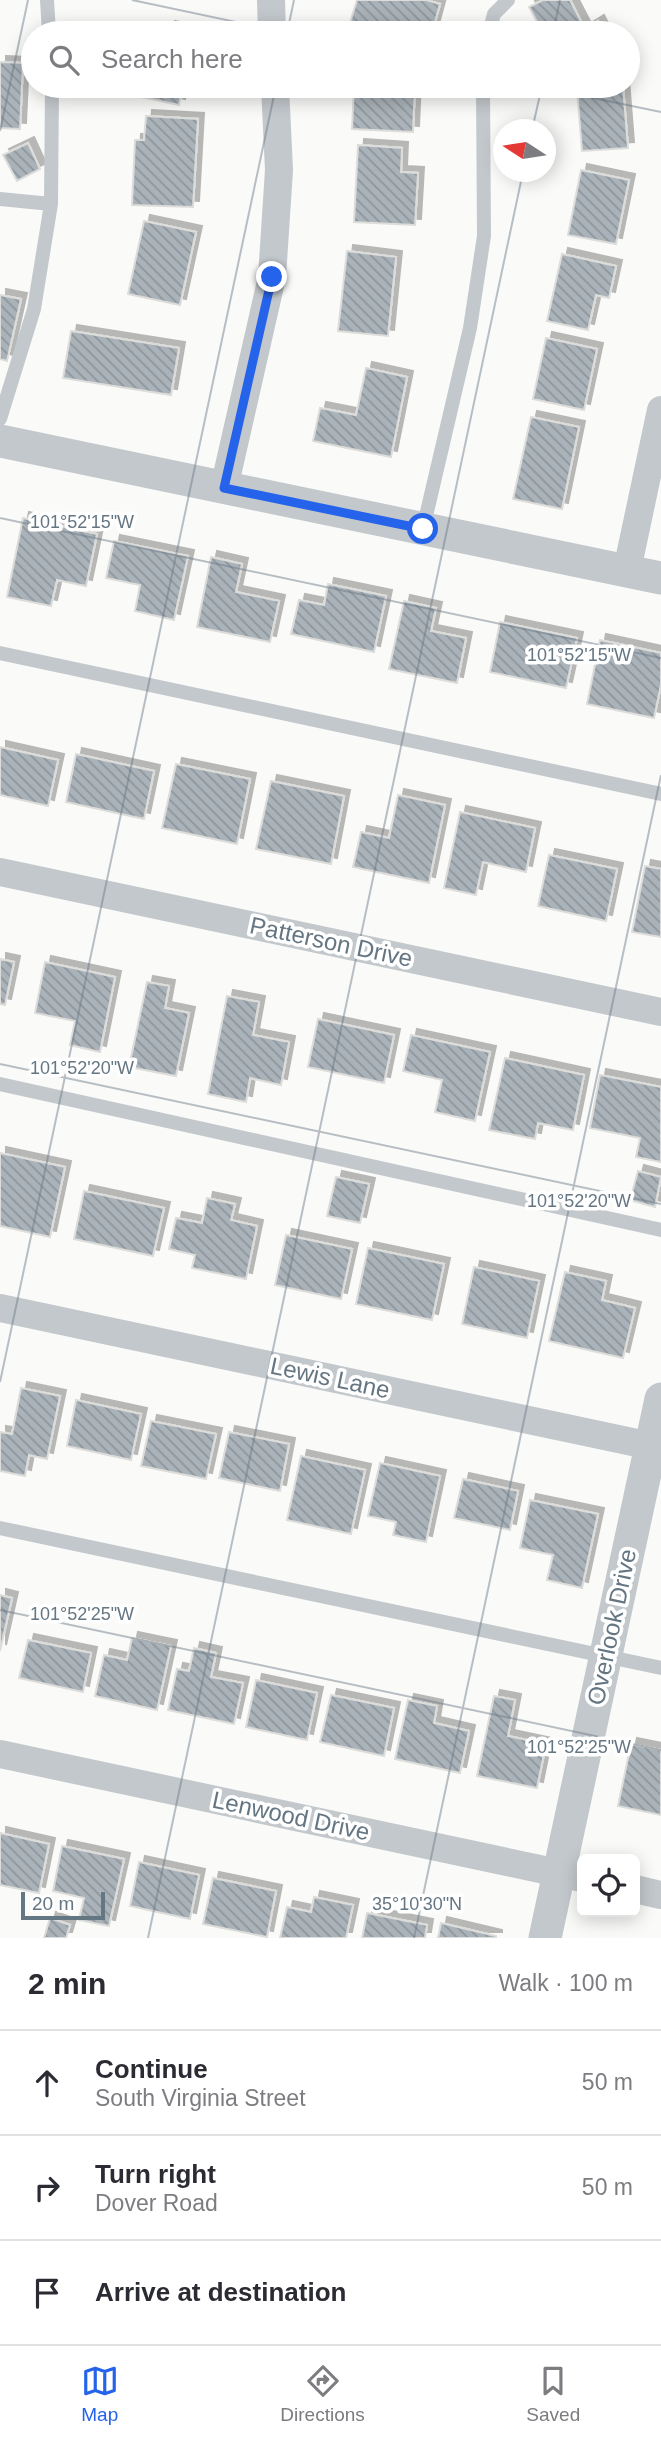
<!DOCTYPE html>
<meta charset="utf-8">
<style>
:root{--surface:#fff;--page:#f7f7f7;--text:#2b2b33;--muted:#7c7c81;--line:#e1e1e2;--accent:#2563eb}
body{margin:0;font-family:Helvetica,sans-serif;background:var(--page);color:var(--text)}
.controls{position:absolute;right:21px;bottom:21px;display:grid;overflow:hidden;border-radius:10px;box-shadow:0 4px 18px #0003}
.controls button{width:63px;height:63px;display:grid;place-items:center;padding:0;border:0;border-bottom:2px solid var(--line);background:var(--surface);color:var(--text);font:35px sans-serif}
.compass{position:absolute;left:493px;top:119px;width:63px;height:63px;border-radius:50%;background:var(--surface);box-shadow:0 4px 18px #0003;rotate:282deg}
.scale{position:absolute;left:21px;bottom:18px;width:84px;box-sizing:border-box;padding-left:7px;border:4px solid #657683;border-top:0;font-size:19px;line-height:24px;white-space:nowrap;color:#657683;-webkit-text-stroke:5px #fff;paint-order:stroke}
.stop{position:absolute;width:21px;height:21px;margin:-16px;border:5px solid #2563eb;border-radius:50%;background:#fff}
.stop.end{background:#2563eb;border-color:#fff;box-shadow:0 2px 7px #0008}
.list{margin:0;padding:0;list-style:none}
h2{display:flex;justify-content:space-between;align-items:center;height:91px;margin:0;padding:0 28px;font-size:30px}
h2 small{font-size:23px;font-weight:400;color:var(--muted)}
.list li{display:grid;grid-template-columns:46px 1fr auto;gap:21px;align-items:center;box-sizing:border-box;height:105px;padding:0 28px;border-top:2px solid var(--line)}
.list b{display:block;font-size:26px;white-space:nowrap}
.list p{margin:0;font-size:23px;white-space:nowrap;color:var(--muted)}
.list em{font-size:23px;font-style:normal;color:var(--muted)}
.icon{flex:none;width:38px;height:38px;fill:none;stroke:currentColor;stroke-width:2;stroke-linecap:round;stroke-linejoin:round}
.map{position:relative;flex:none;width:661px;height:1938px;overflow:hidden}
.search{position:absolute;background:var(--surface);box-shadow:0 4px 18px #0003;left:21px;right:21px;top:21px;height:77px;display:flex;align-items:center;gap:18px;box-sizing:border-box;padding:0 24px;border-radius:38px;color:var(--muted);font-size:26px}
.sheet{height:406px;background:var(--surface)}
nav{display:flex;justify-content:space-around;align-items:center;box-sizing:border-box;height:98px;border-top:2px solid var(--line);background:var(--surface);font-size:19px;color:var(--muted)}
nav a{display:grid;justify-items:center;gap:4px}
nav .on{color:var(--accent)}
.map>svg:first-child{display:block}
.building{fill:url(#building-back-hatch);stroke:#dcdcda;stroke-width:2;filter:url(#shadow)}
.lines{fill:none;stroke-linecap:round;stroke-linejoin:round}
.service{stroke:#c3c8cc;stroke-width:14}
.minor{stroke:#c3c8cc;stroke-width:28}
.tertiary{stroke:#c3c8cc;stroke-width:33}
.route{stroke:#2563eb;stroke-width:9}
.ticks{fill:none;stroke:#657683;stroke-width:2;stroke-opacity:0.45}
.labels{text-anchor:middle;stroke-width:7;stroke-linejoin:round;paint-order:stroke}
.street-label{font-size:24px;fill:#657683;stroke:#fff}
.ticks-label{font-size:18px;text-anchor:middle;fill:#657683;stroke:#fff;stroke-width:7;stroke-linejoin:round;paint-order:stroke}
</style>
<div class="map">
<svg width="661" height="1938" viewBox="0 0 661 1938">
<defs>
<pattern id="building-back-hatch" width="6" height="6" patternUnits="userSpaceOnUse" patternTransform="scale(1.75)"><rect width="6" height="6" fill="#aab3b9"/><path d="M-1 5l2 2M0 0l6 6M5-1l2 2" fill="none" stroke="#8e969c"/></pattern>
<filter id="shadow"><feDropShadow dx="6" dy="-6" stdDeviation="0" flood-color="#0004"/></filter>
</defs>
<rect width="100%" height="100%" fill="#fafaf8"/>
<path class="building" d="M357,0H426L440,4L432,33L392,22L389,33H361L348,29Z
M543,0H570L585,29L598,21L604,33H543L529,7Z
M169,27L194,32V33H168Z
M0,62L23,63L20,129L0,128Z
M110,86H183L179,105L109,90Z
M354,86H415L413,132L352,129Z
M623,86L628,148L582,151L577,89Z
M146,116L198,119L193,207L132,205L135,140H144Z
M28,143L40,169L17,181L3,155Z
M358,145L402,148L401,172L418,173L415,225L354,222Z
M581,170L629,180L616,244L568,235Z
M144,221L196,232L180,305L128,294Z
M347,251L396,257L388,336L338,331Z
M562,254L616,266L609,298L596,295L588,330L547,321Z
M0,295L21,299L7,361L0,359Z
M71,331L179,348L171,395L63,378Z
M546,338L597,349L584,410L533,399Z
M366,368L407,377L391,457L313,441L320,408L356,415Z
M531,417L579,427L562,509L513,499Z
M23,518L97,534L86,586L57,580L51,606L7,597Z
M114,541L188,556L174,620L135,611L140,585L106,578Z
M211,557L242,564L236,592L279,601L270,642L197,627Z
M328,584L386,596L374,652L291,634L299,600L324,605Z
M404,601L436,608L431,631L466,638L457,683L389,669Z
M500,622L577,638L566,688L490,672Z
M600,640L661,653V685L654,718L587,704Z
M0,747L58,760L48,806L0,795Z
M76,754L154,771L144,819L66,802Z
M176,764L250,779L237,844L162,828Z
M271,781L344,796L331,864L256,849Z
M398,795L445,805L429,883L353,867L361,832L389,838Z
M460,812L535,828L526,872L483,862L476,895L444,888Z
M549,855L617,869L606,921L538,906Z
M645,866L661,869V937L632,932Z
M0,959L14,962L5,1005L0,1004Z
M45,962L115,977L100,1052L70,1045L75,1021L35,1013Z
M147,982L169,986L165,1008L189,1013L176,1076L129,1067Z
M227,996L259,1002L253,1035L289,1042L281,1085L250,1078L246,1102L208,1094Z
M318,1019L394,1035L384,1083L308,1067Z
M411,1035L490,1052L475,1121L435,1112L442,1080L403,1071Z
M505,1058L584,1075L573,1130L538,1123L535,1139L489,1130Z
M600,1075L661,1087V1162L636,1157L640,1138L590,1128Z
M0,1153L65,1167L50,1237L0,1226Z
M638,1171L661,1177L655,1207L630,1200Z
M336,1177L369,1184L360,1223L327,1216Z
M84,1191L164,1208L153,1256L74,1239Z
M207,1198L235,1204L231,1220L257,1226L246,1279L192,1268L195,1255L169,1249L176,1218L202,1223Z
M286,1235L352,1249L341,1299L275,1285Z
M368,1248L444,1264L432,1320L356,1304Z
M474,1267L539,1281L527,1338L462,1324Z
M565,1272L606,1281L602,1300L635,1308L623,1358L549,1341Z
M21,1388L60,1396L47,1459L29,1455L25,1476L0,1471V1432L12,1434Z
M76,1400L141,1414L131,1460L67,1446Z
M151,1421L216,1434L206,1479L141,1466Z
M229,1432L289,1444L280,1491L219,1478Z
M301,1456L365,1470L351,1534L287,1520Z
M380,1463L440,1476L426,1542L393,1535L396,1522L368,1516Z
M463,1479L518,1491L510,1530L454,1518Z
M530,1500L598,1514L582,1588L547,1580L553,1555L520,1548Z
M0,1595L12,1598L0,1651Z
M132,1638L171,1646L157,1710L95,1696L104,1655L127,1660Z
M28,1640L91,1653L83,1692L19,1678Z
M194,1648L216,1653L211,1677L243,1683L234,1724L168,1710L177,1669L189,1671Z
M256,1680L317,1693L307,1740L246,1727Z
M331,1695L394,1708L384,1756L320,1742Z
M494,1696L515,1700L508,1736L546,1744L537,1788L477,1776Z
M408,1700L437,1706L434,1723L469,1731L460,1773L395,1759Z
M631,1744L661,1750V1815L618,1806Z
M0,1833L49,1844L39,1893L0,1885Z
M62,1846L124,1859L109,1926L79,1920L84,1898L53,1891Z
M139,1862L199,1875L190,1919L130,1906Z
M213,1878L276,1891L267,1937L203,1924Z
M314,1897L353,1905L346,1938H280L287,1907L311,1912Z
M367,1913L427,1925L425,1938H362Z
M50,1918L70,1925L66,1938H44Z
M441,1923L496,1936V1938H438Z"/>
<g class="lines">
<path class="service" d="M47,0L49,33
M489,33L494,14L508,0
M0,199L51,204
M0,419L34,309L51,204L52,86
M423,529L470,328L484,236L483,86
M0,653L661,794
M0,1084L661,1230
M0,1528L661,1668"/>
<path class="minor" d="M271,0L272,33
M224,488L272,277L279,170L275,86
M627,570L661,410
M0,872L661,1012
M0,1308L661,1448
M0,1754L582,1878
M635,1889L661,1895"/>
<path class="tertiary" d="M0,441L661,578
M545,1938L661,1399"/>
</g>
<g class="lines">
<path class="route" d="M272,277L224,488L423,529"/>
</g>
<path class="ticks" d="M132,0L288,33M287,33L294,0M553,33L560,0M535,86L661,112M532,130L542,86M0,131L28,0M0,518L661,658M0,1064L661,1204M0,1382L276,86M0,1610L661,1750M148,1938L523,172M414,1938L661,775"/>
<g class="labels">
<g class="street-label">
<text transform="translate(331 942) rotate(12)" y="8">Patterson Drive</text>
<text transform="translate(330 1378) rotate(12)" y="8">Lewis Lane</text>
<text transform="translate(612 1627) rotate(-78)" y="8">Overlook Drive</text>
<text transform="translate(291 1816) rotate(12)" y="8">Lenwood Drive</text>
</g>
</g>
<g class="ticks-label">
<text x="82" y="528">101°52'15"W</text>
<text x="579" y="661">101°52'15"W</text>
<text x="82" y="1074">101°52'20"W</text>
<text x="579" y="1207">101°52'20"W</text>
<text x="82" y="1620">101°52'25"W</text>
<text x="579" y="1753">101°52'25"W</text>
<text x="417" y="1910">35°10'30"N</text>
</g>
</svg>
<div class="controls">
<button><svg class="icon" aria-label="locate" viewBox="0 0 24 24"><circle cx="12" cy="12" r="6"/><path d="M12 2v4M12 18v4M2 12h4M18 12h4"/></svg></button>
</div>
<svg class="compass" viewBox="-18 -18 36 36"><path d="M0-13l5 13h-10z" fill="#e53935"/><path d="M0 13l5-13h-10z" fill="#7c7c81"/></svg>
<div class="scale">20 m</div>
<div class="stop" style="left:423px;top:529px"></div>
<div class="stop end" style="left:272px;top:277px"></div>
<div class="search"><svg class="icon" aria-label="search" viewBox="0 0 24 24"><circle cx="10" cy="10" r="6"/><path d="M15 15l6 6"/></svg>Search here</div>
</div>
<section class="sheet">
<h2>2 min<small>Walk · 100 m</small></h2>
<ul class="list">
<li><svg class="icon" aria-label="ahead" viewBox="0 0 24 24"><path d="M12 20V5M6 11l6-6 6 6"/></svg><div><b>Continue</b><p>South Virginia Street</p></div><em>50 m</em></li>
<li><svg class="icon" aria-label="right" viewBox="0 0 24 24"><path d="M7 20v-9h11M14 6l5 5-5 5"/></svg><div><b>Turn right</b><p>Dover Road</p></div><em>50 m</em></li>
<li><svg class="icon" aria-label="arrive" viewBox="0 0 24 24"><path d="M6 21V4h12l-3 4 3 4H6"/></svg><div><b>Arrive at destination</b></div></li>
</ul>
</section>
<nav>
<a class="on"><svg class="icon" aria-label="map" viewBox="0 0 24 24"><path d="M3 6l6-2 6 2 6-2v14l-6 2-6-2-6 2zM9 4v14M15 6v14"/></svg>Map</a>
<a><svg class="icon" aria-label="directions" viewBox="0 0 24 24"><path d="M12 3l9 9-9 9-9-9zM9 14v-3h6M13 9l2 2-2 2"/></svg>Directions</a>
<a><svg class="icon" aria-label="saved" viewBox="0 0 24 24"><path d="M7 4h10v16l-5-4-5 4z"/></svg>Saved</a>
</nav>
